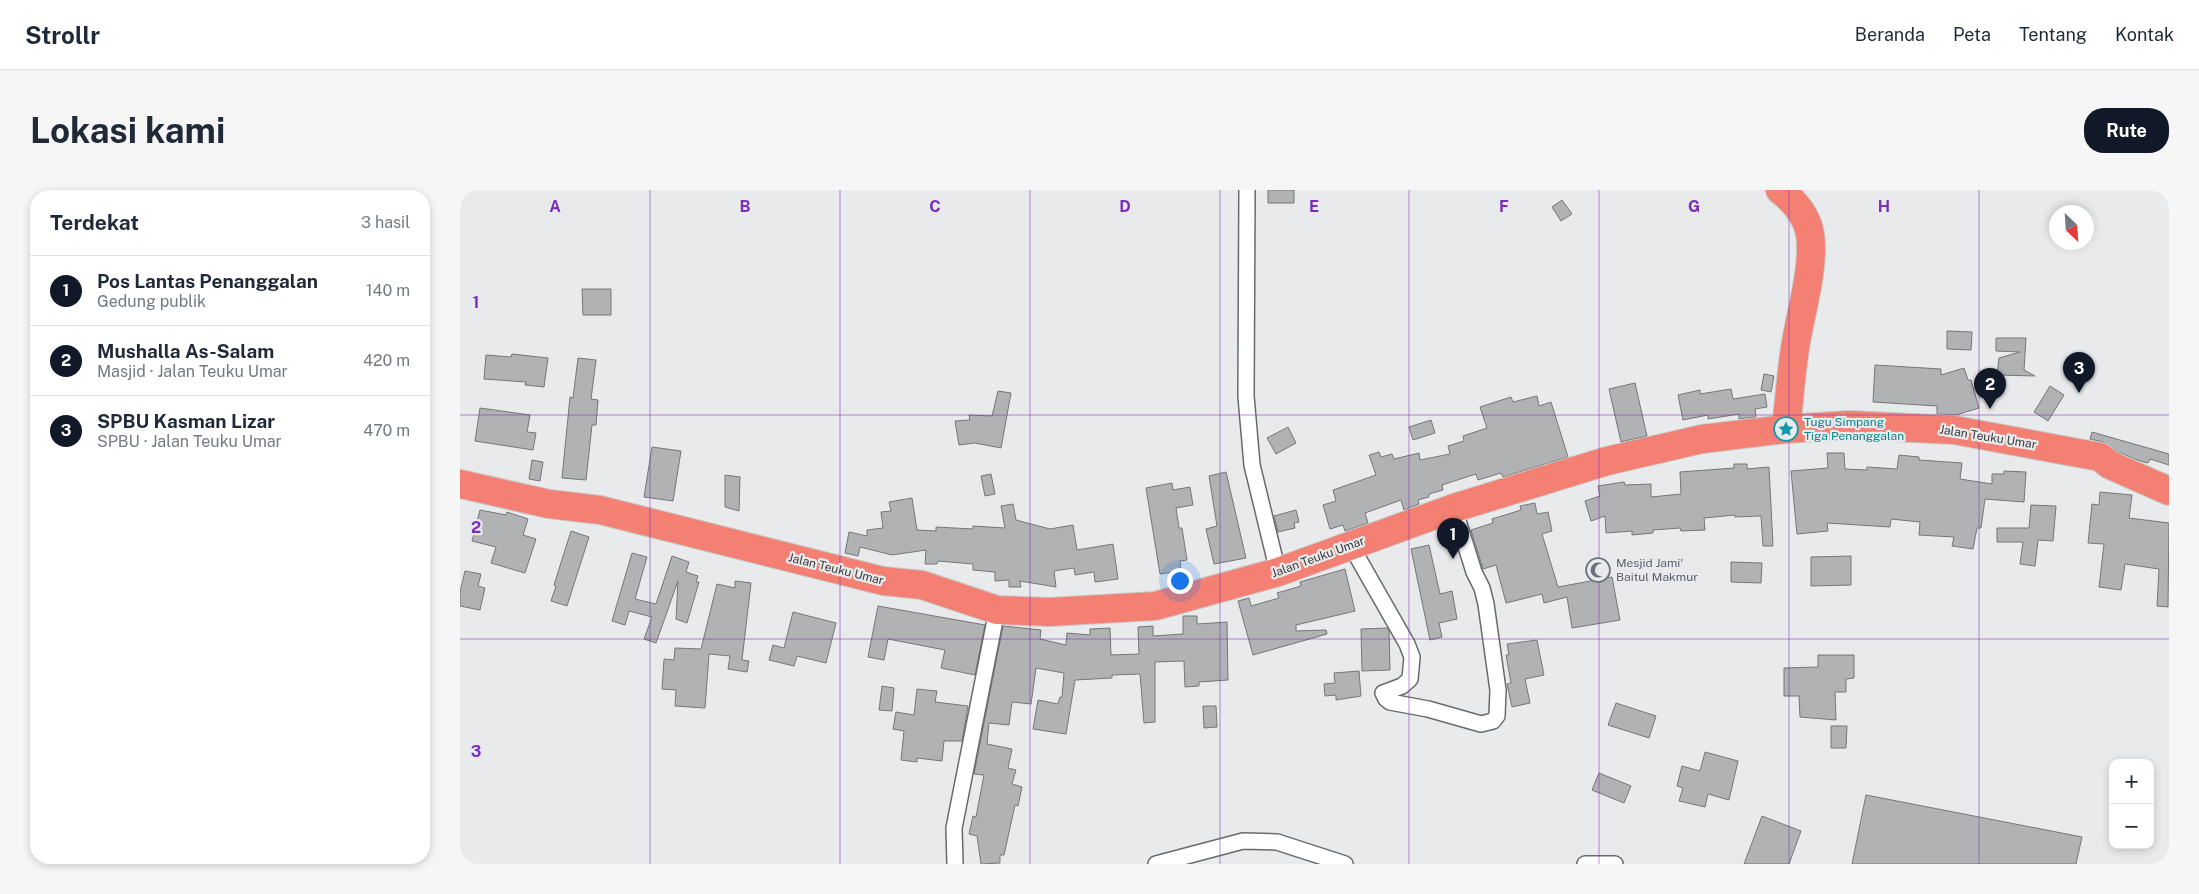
<!DOCTYPE html>
<html lang="id">
<meta charset="utf-8">
<style>
:root{--surface:#fff;--page:#f6f6f7;--text:#1f2937;--muted:#747a83;--line:#e0e1e3;--accent:#111827}
body{margin:0;font-family:"Public Sans",sans-serif;background:var(--page);color:var(--text)}
.controls{position:absolute;right:15px;bottom:15px;display:grid;overflow:hidden;border-radius:10px;box-shadow:0 2px 8px #0003}
.controls button{width:45px;height:45px;display:grid;place-items:center;padding:0;border:0;border-bottom:1px solid var(--line);background:var(--surface);color:var(--text);font:25px sans-serif}
.compass{position:absolute;left:1589px;top:15px;width:45px;height:45px;border-radius:50%;background:var(--surface);box-shadow:0 2px 8px #0003;rotate:155deg}
.you{position:absolute;left:719px;top:390px;width:18px;height:18px;margin:-12px;border:4px solid #fff;border-radius:50%;background:#1a73e8;box-shadow:0 0 0 8px #1a73e833}
.badge{display:grid;place-items:center;width:32px;height:32px;border-radius:50%;background:var(--accent);color:#fff;font-size:16px;font-weight:700}
.pin{position:absolute;translate:-50% -41px;filter:drop-shadow(0 1px 2px #0008)}
.pin::after{content:'';position:absolute;top:26px;width:18px;height:15px;background:inherit;clip-path:polygon(0 0,100% 0,50% 100%)}
.list{margin:0;padding:0;list-style:none}
h2{display:flex;justify-content:space-between;align-items:center;height:65px;margin:0;padding:0 20px;font-size:21px}
h2 small{font-size:16px;font-weight:400;color:var(--muted)}
.list li{display:grid;grid-template-columns:32px 1fr auto;gap:15px;align-items:center;box-sizing:border-box;height:70px;padding:0 20px;border-top:1px solid var(--line)}
.list b{display:block;font-size:19px;white-space:nowrap}
.list p{margin:0;font-size:16px;white-space:nowrap;color:var(--muted)}
.list em{font-size:16px;font-style:normal;color:var(--muted)}
.map{position:relative;flex:none;width:1709px;height:674px;overflow:hidden;border-radius:20px}
header{display:flex;align-items:center;gap:30px;box-sizing:border-box;height:70px;padding:0 25px;background:var(--surface);border-bottom:1px solid var(--line)}
header strong{font-size:24px}
nav{display:flex;gap:28px;margin-inline-start:auto;font-size:18px}
.intro{display:flex;align-items:center;justify-content:space-between;box-sizing:border-box;height:120px;padding:0 30px}
h1{margin:0;font-size:35px}
.button{padding:12px 22px;border-radius:20px;background:var(--accent);color:#fff;font-size:18px;font-weight:700}
main{display:flex;gap:30px;padding:0 30px}
aside{flex:1;background:var(--surface);border-radius:20px;box-shadow:0 2px 8px #0003}
.map>svg:first-child{display:block}
.building{fill:#b1b2b4;stroke:#757678}
.lines{fill:none;stroke-linecap:round;stroke-linejoin:round}
.street-casing{stroke:#696a6c;stroke-width:18}
.highway-casing{stroke:#c8c8c8;stroke-width:30}
.street{stroke:#fff;stroke-width:15}
.highway{stroke:#f38072;stroke-width:28}
.grid{fill:none;stroke:#7b2cbf;stroke-width:1;stroke-opacity:0.55}
.labels{text-anchor:middle;stroke-width:4.5;stroke-linejoin:round;paint-order:stroke}
.culture-label{font-size:12px;fill:#0d838f;stroke:#e9eaec;text-anchor:start}
.street-label{font-size:12px;fill:#3b3b3c;stroke:#e9eaec}
.worship-label{font-size:12px;fill:#5b616d;stroke:#e9eaec;text-anchor:start}
.grid-label{font-size:16px;text-anchor:middle;font-weight:bold;fill:#7b2cbf;stroke:#e9eaec;stroke-width:4.5;stroke-linejoin:round;paint-order:stroke}
</style>
<header>
<strong>Strollr</strong>
<nav><a>Beranda</a><a>Peta</a><a>Tentang</a><a>Kontak</a></nav>
</header>
<div class="intro"><h1>Lokasi kami</h1><a class="button">Rute</a></div>
<main>
<aside>
<h2>Terdekat<small>3 hasil</small></h2>
<ul class="list">
<li><span class="badge">1</span><div><b>Pos Lantas Penanggalan</b><p>Gedung publik</p></div><em>140 m</em></li>
<li><span class="badge">2</span><div><b>Mushalla As-Salam</b><p>Masjid · Jalan Teuku Umar</p></div><em>420 m</em></li>
<li><span class="badge">3</span><div><b>SPBU Kasman Lizar</b><p>SPBU · Jalan Teuku Umar</p></div><em>470 m</em></li>
</ul>
</aside>
<div class="map">
<svg width="1709" height="674" viewBox="0 0 1709 674">
<rect width="100%" height="100%" fill="#e9eaec"/>
<path class="building" d="M808,0H834V13H808Z
M1102,10L1112,24L1101,31L1092,17Z
M122,99H151V125H123Z
M1487,141L1512,142L1511,160L1487,159Z
M1536,148H1566L1564,180L1575,186L1537,185L1539,168L1560,162L1536,161Z
M52,164L88,168L84,197L65,195L66,192L24,189L26,165L51,167Z
M118,168L136,170L131,209L138,210L136,235H132L126,290L102,288L110,207L113,208Z
M1415,175L1481,179V185L1504,178L1508,190H1511L1519,218L1496,225L1477,224V216L1413,212Z
M1304,184L1314,186L1311,202L1301,200Z
M1175,193L1187,246L1161,252L1149,199Z
M1590,196L1604,205L1588,231L1574,222Z
M1271,199L1273,209L1305,204L1307,217L1295,219L1296,227L1279,229V224L1248,229V225L1223,230L1218,205L1240,200V204Z
M538,201L551,203L541,258L515,253L499,255L495,231L510,230L509,225L532,226Z
M1077,206L1079,216L1091,212L1108,267L1043,287L1041,283L1018,290L1016,284L982,295L983,300L969,304V307L958,310L959,314L944,320L941,310L905,323L908,333L885,341L883,335L870,339L863,315L876,311L873,300L916,285L909,265L919,262L921,267L932,264L934,269L959,263L960,270L990,264L988,256L1004,251L1003,246L1027,238L1020,217L1051,207L1053,212Z
M20,218L70,225L67,242L76,243L73,260L15,251Z
M971,230L975,243L953,250L949,237Z
M828,237L836,253L816,264L807,248Z
M1632,242L1709,264V275L1690,269L1688,273L1680,271L1658,262L1643,252L1630,249Z
M192,257L221,261L213,311L184,307Z
M1367,263H1384L1385,279L1407,280V277L1437,279L1439,265L1459,267V270L1502,273L1500,289L1532,294V284H1544V281L1566,282L1564,312L1525,309L1521,338H1517L1513,359L1492,356L1494,347L1459,345L1460,332L1431,329L1430,337L1367,333L1368,341L1337,344L1331,281L1368,278Z
M72,270L83,272L80,291L69,289Z
M1274,274H1287V279L1309,277L1313,356H1303L1301,326L1275,327V325L1244,328L1245,340L1221,341L1220,338L1193,340V343L1172,345V341L1146,343L1145,326L1131,331L1125,311L1140,306L1138,296L1164,292L1165,295L1191,294V307L1221,304L1220,282L1274,278Z
M766,282L786,368L754,374L746,339L757,336L749,286Z
M531,284L535,304L525,306L521,286Z
M265,285L280,287L279,321L265,317Z
M712,293L713,300L730,297L733,315L716,318L719,338H722L727,370L720,371L721,381L700,384L686,298Z
M1640,302L1672,305L1669,328L1709,333L1708,417L1697,416L1699,379L1665,374L1661,400L1639,397L1644,354L1628,353L1632,314L1639,315Z
M452,308L457,340L476,341V337L513,339V336L545,338L541,316L553,314L556,330L590,339L613,335L617,360L653,354L658,389L635,392L634,382L615,385L614,378L594,381L596,397L560,391L561,397H549V390L535,391V382L513,380V374L478,371L477,374H465L466,360L432,365L400,357L398,366L385,363L389,342L407,346V340L423,338L421,322L431,321L429,312Z
M1075,313L1077,324L1088,322L1092,341L1082,344L1098,397L1152,387L1160,430L1112,438L1107,407L1084,413L1082,404L1046,413L1036,375L1023,379L1011,340L1033,333L1032,329L1061,320L1060,316Z
M1571,315L1596,316L1593,351L1578,350L1575,376L1560,374L1563,352H1537V338H1569Z
M20,320L46,325L47,322L68,329L63,345L76,349L65,383L31,373L36,357L12,351Z
M836,320L839,332L834,333L835,338L818,342L814,326Z
M111,341L129,347L107,416L91,411L96,396L94,395Z
M969,355L980,404L992,401L997,429L979,433L982,447L970,450L951,359Z
M172,363L187,367L175,409L196,414L212,366L229,372L226,382L238,386L236,392H239L227,433L216,429L218,391L196,453L184,449L192,427L169,421L165,435L152,431Z
M1391,366V395L1351,396V367Z
M1271,372L1302,373L1301,393L1271,392Z
M885,379L895,421L836,435V441L866,440L867,444L793,465L778,411L789,408L791,416L819,408L817,403L841,396L840,392Z
M5,381L21,384L18,396L25,398L20,420L0,416V402Z
M275,391L291,393L282,470L289,471L287,482L268,479L270,466L249,464L245,518L215,516L216,500L202,499L204,469L214,470L215,458L241,459L257,394L275,398Z
M418,416L525,435L515,485L481,478L485,460L428,449L424,470L408,467Z
M333,422L376,433L366,473L337,466L334,476L309,470L313,455L324,458Z
M723,426H737V434L767,432L768,490L739,492V496L725,497L724,471L695,472V532L684,533L680,484L652,485V488L615,490L606,544L573,539L578,510L598,514L600,507H602L604,483L576,478L571,514L552,512L549,535L529,533L527,554L552,559L548,578L556,580L552,594L562,597L558,616L555,615L544,665H540V673L521,674L517,646L509,644L513,626L516,627L524,585L514,584L543,436L581,440L580,449L606,455L607,443L630,445V439L650,438L651,465L679,464L678,437L693,436V446L723,444Z
M927,438L929,441L930,480L902,481L901,439Z
M1077,450L1084,485L1065,489L1070,513L1052,517L1047,494L1051,493L1046,465H1049L1047,454Z
M1358,465H1394V488L1386,489V502H1375L1376,530L1340,527L1339,506H1324V478L1358,477Z
M899,481L901,506L876,510V505L865,506L864,494L875,493L874,483Z
M422,496L434,498L432,521L419,520Z
M457,499L477,501L475,512L508,516L502,551H484L482,571L457,568V572L441,570L444,541L433,539L436,522L454,525Z
M1156,513L1196,526L1189,548L1148,535Z
M743,516H756L757,537L744,538Z
M1371,536H1387L1386,558H1371Z
M1245,562L1278,571L1269,610L1248,604L1245,617L1219,611L1223,598L1217,596L1222,576L1240,581Z
M1139,583L1171,596L1164,613L1132,600Z
M1406,605L1622,647L1616,674H1392Z
M1302,626L1341,641L1329,674H1284Z"/>
<g class="lines">
<g class="street-casing">
<path id="street" d="M787,0L786,206L792,275L818,382
M890,354L947,454L952,467L950,489L942,496L923,503L926,509L930,512L968,519L1021,534L1033,531L1037,526L1038,500L1026,414L1022,398L1014,382L994,318
M495,674L494,638L537,420
M696,674L783,651L817,652L885,674
M1125,674H1155"/>
</g>
<g class="highway-casing">
<path id="highway" d="M1320,0C1334,11 1347,26 1350,44C1355,77 1340,125 1335,158C1331,185 1329,212 1326,239
M0,294L89,314L140,320L423,391L462,395L537,420L589,422L695,416L818,382L994,318L1147,271L1242,249L1326,239L1389,235L1494,240L1640,267L1650,275L1709,301"/>
</g>
<use href="#street" class="street"/>
<use href="#highway" class="highway"/>
</g>
<path class="grid" d="M190,0V674M380,0V674M570,0V674M760,0V674M949,0V674M1139,0V674M1329,0V674M1519,0V674M0,225H1709M0,449H1709"/>
<defs>
<g id="sight-ring" transform="scale(1.25)"><circle r="9.5" fill="#e9eaec" stroke="#0f9aa8" stroke-width="1.5"/><path d="M0-6L1.8-2.2L6-1.7L2.9 1.2L3.7 5.4L0 3.3L-3.7 5.4L-2.9 1.2L-6-1.7L-1.8-2.2Z" fill="#0f9aa8"/></g>
<g id="mosque-ring" transform="scale(1.25)"><circle r="9.5" fill="#e9eaec" stroke="#6b7280" stroke-width="1.5"/><path d="M3.5-4.9A6 6 0 1 0 3.5 4.9A5 5 0 1 1 3.5-4.9Z" fill="#6b7280"/></g>
</defs>
<g fill-rule="evenodd">
<use href="#sight-ring" x="1326" y="239"/>
<use href="#mosque-ring" x="1138" y="380"/>
</g>
<g class="labels">
<g class="culture-label">
<text x="1344" y="236">Tugu Simpang<tspan x="1344" dy="14">Tiga Penanggalan</tspan></text>
</g>
<g class="street-label">
<text transform="translate(1528 247) rotate(9)" y="4">Jalan Teuku Umar</text>
<text transform="translate(858 367) rotate(-20)" y="4">Jalan Teuku Umar</text>
<text transform="translate(376 379) rotate(14)" y="4">Jalan Teuku Umar</text>
</g>
<g class="worship-label">
<text x="1156" y="377">Mesjid Jami'<tspan x="1156" dy="14">Baitul Makmur</tspan></text>
</g>
</g>
<g class="grid-label">
<text x="95" y="22">A</text>
<text x="285" y="22">B</text>
<text x="475" y="22">C</text>
<text x="665" y="22">D</text>
<text x="854" y="22">E</text>
<text x="1044" y="22">F</text>
<text x="1234" y="22">G</text>
<text x="1424" y="22">H</text>
<text x="16" y="118">1</text>
<text x="16" y="343">2</text>
<text x="16" y="567">3</text>
</g>
</svg>
<div class="controls">
<button>+</button>
<button>−</button>
</div>
<svg class="compass" viewBox="-18 -18 36 36"><path d="M0-13l5 13h-10z" fill="#e53935"/><path d="M0 13l5-13h-10z" fill="#747a83"/></svg>
<div class="you"></div>
<div class="pin badge" style="left:993px;top:369px">1</div>
<div class="pin badge" style="left:1530px;top:219px">2</div>
<div class="pin badge" style="left:1619px;top:203px">3</div>
</div>
</main>
